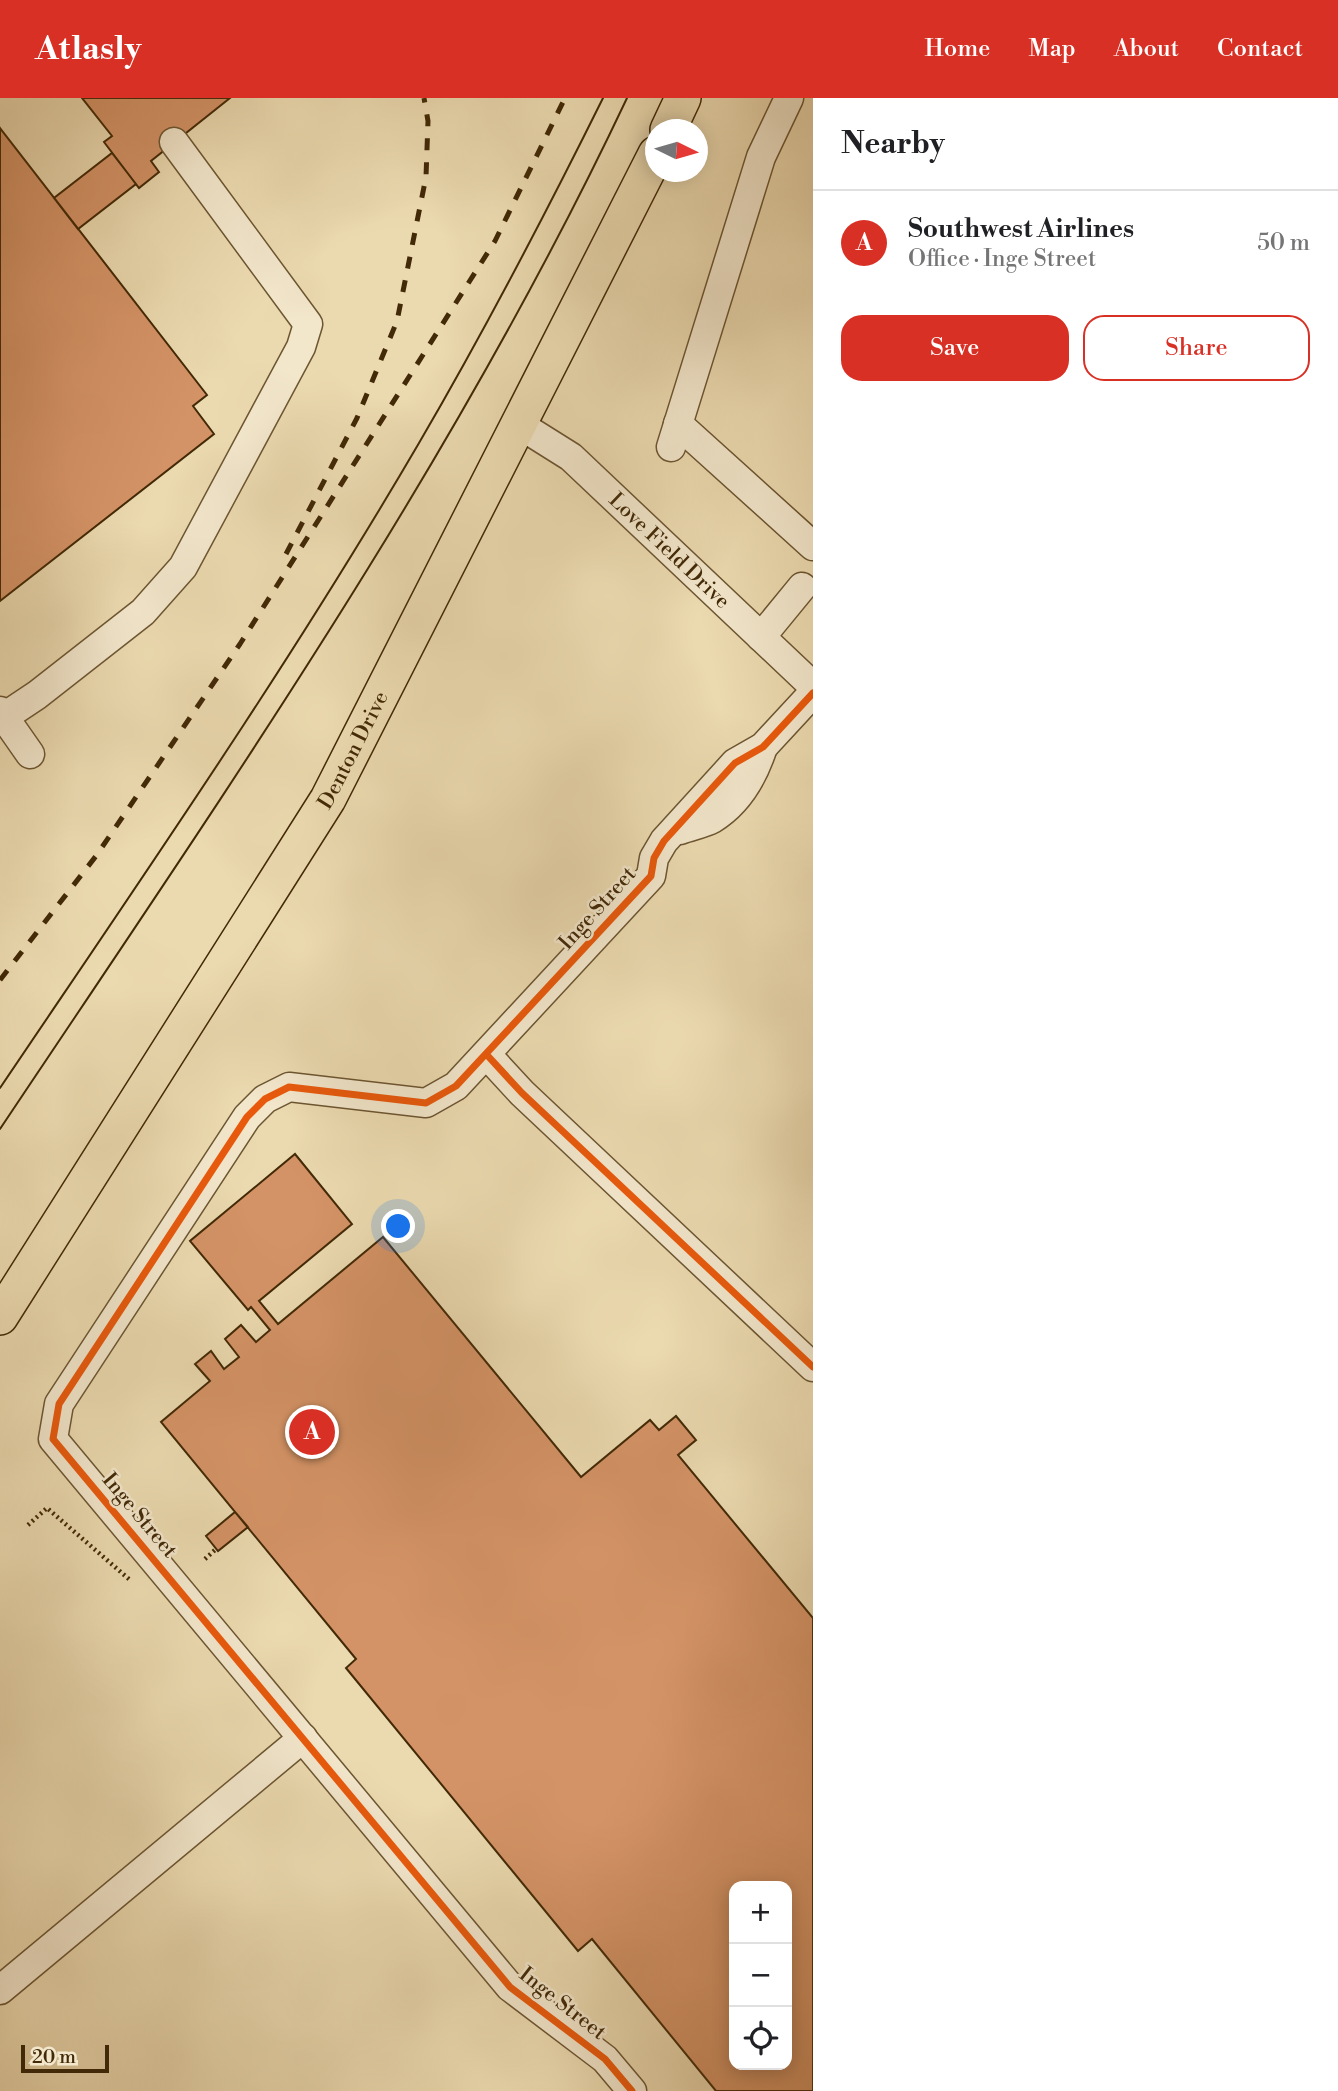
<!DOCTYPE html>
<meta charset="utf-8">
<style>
:root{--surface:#fff;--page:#f6f6f6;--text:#202124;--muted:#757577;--line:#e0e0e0;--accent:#d93025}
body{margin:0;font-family:"Libre Bodoni",serif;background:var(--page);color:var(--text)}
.controls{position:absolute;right:21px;bottom:21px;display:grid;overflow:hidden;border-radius:14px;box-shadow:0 4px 18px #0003}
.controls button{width:63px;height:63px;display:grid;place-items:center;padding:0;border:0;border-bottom:2px solid var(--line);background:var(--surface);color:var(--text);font:35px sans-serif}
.compass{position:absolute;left:645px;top:21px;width:63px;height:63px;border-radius:50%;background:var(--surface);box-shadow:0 4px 18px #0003;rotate:95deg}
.scale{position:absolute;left:21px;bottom:18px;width:88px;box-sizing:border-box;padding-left:7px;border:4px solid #422907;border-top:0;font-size:19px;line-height:24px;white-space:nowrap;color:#422907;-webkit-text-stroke:5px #f2e6cb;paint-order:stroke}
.you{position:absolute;left:399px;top:1129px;width:24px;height:24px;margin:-18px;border:5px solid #fff;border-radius:50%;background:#1a73e8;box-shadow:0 0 0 10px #1a73e833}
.badge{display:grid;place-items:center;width:46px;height:46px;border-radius:50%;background:var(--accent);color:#fff;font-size:23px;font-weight:700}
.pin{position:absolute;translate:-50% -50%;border:4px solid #fff;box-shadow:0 2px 7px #0006}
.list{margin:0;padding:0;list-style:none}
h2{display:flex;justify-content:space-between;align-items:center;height:91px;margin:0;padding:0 28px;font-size:30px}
h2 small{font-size:23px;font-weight:400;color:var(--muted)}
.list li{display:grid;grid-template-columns:46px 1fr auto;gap:21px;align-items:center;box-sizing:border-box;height:105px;padding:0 28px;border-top:2px solid var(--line)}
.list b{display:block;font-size:26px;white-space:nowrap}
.list p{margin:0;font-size:23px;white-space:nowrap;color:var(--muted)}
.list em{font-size:23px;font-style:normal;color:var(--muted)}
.actions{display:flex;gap:14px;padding:21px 28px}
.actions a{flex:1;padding:16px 0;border:2px solid var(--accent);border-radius:21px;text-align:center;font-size:24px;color:var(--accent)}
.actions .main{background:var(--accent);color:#fff}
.icon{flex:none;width:38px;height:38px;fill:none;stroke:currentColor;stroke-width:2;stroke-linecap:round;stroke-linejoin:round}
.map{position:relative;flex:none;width:813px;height:1993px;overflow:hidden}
header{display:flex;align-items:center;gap:42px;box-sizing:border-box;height:98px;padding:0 35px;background:var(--accent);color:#fff}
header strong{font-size:33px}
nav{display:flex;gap:38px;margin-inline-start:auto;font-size:24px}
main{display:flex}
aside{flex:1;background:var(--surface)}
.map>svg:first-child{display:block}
.building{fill:#d49366;stroke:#422907;stroke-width:2;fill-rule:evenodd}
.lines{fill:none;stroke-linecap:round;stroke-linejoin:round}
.minor-casing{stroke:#6c5531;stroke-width:31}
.major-casing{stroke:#422907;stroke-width:38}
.path{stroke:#422907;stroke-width:4.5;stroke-dasharray:2 3.5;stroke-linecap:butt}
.minor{stroke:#f2e6cb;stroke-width:28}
.major{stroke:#ebd9af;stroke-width:35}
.tram{stroke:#422907;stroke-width:2}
.rail{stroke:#422907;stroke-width:5;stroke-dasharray:12 12;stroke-linecap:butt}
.cycleway-casing{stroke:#f2e6cb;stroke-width:11}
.cycleway{stroke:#e8590c;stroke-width:7}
.labels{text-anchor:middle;stroke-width:5;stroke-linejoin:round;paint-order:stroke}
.street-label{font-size:21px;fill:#422907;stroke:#f2e6cb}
</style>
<header>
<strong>Atlasly</strong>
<nav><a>Home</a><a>Map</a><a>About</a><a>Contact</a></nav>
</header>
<main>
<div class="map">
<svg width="813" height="1993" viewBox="0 0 813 1993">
<rect width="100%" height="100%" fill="#ebd9af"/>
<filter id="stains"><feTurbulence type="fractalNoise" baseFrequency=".00286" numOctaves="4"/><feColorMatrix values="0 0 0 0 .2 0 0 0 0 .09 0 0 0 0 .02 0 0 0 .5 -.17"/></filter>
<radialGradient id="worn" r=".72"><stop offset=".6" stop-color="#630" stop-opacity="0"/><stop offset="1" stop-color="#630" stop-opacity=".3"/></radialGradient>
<path class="building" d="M82,0H230L151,63L159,74L139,90L104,44L112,38Z
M0,30L207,297L193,308L214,336L0,503Z
M112,55L136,86L78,131L54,100Z
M295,1056L352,1126L259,1203L278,1226L383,1139L581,1379L650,1322L659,1332L676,1318L696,1342L678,1357L813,1520V1993H716L592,1841L578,1853L346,1570L356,1561L161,1324L210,1283L195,1266L211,1253L224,1271L239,1259L225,1241L241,1227L256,1244L270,1232L251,1209L248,1212L190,1143ZM734,1788H787V1967H734Z
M235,1414L248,1429L218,1453L206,1438Z"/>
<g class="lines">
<g class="minor-casing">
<g id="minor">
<path d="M678,326L813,448"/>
<path id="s1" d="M520,327L571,359L813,588"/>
<path d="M671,349L761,59L789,0"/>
<path d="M761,539L802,489"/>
<path d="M0,613L30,656"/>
<path d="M4,619L37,597L143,514L183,469L301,249L308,226L174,44"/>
<path d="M680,732C690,728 703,726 712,721C738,705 754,677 763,649"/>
<path d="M487,957L522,995L813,1269"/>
<path d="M0,1892L303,1640"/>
<path d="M632,1993L605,1961L510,1889L53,1341L59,1306L247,1019L265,1001L289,989L426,1005L456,988L651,778L654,760L664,743L735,665L763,649L813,595"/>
</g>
</g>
<g class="major-casing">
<g id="major">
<path d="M668,32L683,0"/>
<path id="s2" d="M0,1219L328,701L656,56"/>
</g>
</g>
<path class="path" d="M28,1427L47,1410L130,1482
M205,1461L216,1451"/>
<use href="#minor" class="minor"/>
<use href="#major" class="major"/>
<path class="tram" d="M0,990C143,778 290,566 419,345C485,232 545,117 603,0
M0,1031C223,697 455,365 627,0"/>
<path class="rail" d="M286,456L357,320L397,223L426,79L428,23L424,0
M0,882L96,758L240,546L495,143L565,0"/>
<g class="cycleway-casing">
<path id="cycleway" d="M487,957L522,995L813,1269
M632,1993L605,1961L510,1889L53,1341L59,1306L247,1019L265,1001L289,989L426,1005L456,988L651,778L654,760L664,743L735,665L763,649L813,595"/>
</g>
<use href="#cycleway" class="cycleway"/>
</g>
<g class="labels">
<g class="street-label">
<text dy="7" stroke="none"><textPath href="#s1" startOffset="196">Love Field Drive</textPath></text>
<text dy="7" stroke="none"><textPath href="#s2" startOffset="668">Denton Drive</textPath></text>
<text transform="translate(597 810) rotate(-48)" y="7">Inge Street</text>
<text transform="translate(140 1417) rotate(50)" y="7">Inge Street</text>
<text transform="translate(563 1905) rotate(38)" y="7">Inge Street</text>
</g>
</g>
<rect width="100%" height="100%" filter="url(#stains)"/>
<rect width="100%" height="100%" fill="url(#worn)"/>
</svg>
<div class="controls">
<button>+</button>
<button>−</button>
<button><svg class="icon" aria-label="locate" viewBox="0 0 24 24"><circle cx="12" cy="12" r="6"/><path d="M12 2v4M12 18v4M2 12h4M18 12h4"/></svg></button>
</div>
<svg class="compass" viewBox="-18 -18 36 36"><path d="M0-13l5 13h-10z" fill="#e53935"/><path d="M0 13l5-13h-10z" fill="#757577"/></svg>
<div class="scale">20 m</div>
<div class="you"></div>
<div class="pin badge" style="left:312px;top:1334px">A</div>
</div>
<aside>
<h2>Nearby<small></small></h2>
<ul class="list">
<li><span class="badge">A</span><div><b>Southwest Airlines</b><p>Office · Inge Street</p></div><em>50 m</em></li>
</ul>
<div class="actions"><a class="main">Save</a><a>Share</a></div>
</aside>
</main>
